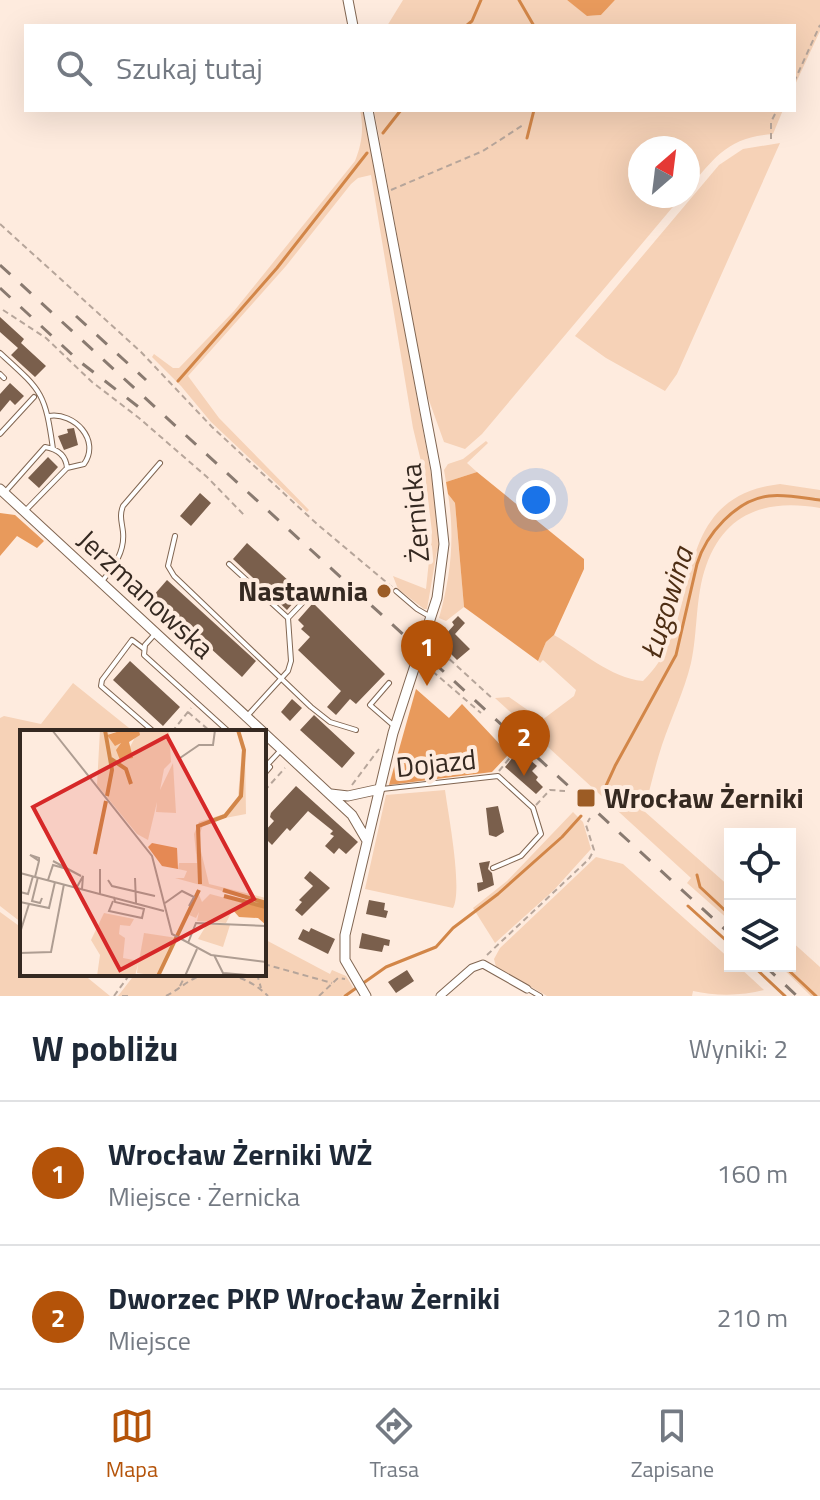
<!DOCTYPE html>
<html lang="pl">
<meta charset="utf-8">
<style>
:root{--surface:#fff;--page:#f2f2f3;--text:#1f2937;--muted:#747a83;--line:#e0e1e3;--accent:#b45309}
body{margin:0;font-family:"Titillium Web",sans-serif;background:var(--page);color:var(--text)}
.controls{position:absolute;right:24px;bottom:24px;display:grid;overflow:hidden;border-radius:0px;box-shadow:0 8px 32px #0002}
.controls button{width:72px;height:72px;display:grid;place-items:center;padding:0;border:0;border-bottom:2px solid var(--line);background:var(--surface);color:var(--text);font:40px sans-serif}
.compass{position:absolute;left:628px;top:136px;width:72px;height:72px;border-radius:50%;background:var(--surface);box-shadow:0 8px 32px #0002;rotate:28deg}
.you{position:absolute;left:536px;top:500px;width:28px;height:28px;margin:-20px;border:6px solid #fff;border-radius:50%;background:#1a73e8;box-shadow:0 0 0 12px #1a73e833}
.badge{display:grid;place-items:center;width:52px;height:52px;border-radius:50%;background:var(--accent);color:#fff;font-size:26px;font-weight:700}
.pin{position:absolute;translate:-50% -66px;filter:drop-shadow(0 2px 4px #0008)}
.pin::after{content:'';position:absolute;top:42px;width:28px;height:24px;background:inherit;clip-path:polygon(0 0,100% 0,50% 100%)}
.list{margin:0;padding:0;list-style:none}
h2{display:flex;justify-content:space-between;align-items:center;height:104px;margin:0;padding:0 32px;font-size:34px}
h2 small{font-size:26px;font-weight:400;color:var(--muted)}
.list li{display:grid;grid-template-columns:52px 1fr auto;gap:24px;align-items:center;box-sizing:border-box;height:144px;padding:0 32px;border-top:2px solid var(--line)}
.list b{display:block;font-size:30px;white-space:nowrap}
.list p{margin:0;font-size:26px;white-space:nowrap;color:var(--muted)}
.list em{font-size:26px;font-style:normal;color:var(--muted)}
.icon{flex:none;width:44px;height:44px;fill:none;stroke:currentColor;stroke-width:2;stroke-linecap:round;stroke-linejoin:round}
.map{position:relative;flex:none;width:820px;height:996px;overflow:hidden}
.search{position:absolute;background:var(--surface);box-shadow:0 8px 32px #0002;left:24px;right:24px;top:24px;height:88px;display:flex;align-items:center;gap:20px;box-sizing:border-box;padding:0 28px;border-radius:0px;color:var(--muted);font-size:30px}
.sheet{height:392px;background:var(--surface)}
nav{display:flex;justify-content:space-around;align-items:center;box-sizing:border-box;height:112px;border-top:2px solid var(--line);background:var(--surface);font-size:22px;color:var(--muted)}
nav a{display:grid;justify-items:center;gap:4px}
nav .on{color:var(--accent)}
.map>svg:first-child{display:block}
.green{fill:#f6d2b7}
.forest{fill:#e89a5c}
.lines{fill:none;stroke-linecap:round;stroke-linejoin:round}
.stream{stroke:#d28648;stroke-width:3}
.building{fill:#7a5f4c}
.service-casing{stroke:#816652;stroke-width:6}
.minor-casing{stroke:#816652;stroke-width:9}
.tertiary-casing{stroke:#816652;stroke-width:11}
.path{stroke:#b6a59a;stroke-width:2;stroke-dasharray:6 4;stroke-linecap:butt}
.service{stroke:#fff;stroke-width:4}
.minor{stroke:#fff;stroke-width:7}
.tertiary{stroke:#fff;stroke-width:9}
.rail{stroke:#897a70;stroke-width:3;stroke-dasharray:14 14;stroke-linecap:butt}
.poi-dot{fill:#9c5c25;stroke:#feebde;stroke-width:3}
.labels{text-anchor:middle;stroke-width:8;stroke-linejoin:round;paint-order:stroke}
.street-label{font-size:28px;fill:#352921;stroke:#feebde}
.poi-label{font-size:28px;font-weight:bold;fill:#352921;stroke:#feebde;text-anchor:end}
.water-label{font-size:30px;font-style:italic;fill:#4e2e14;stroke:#feebde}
.inset-river{fill:none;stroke:#d28648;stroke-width:4}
.inset-road{fill:none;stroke:#ae9d92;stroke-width:2}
.view{fill:#d62828;fill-opacity:0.15;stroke:#d62828;stroke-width:4}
.inset-edge{fill:none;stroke:#352921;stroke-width:4}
</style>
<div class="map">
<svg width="820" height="996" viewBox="0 0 820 996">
<rect width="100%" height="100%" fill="#feebde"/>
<path class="green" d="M403,0H567L588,16L601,15L615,0H820V31L794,87V26H387Z
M360,110H364L437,507L440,548L437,551L427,609H424L398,589L393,576L426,589L432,532L426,482L413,428L371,175L358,178L351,184L286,266L188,376L219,418L309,510L307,512L211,422L181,386L152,357L154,354L173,368H179L234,311L355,161C362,143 364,129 360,110Z
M374,110H783L773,134C728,137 715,157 688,189V148H640V196H682L482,434L465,449L444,442L426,392Z
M780,143L677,374L665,391L606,358L575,336L719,165L743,149Z
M486,441L488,443L467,463L477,472L446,482L444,470L448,464L463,459Z
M780,484L820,490V508C768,499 725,511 706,566C695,597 698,632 691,663C684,692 671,718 662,745C655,766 650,789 644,811L730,887V921L687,883L691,878L548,747V743L539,738L495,698L509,697L542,720L574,696L576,690L543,660L540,663L538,661L546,642L554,635C582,651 610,678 643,681C708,621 662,498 780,484Z
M448,494L455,503L464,607L446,621L439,618C451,576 455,537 448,494Z
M73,683L134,732H22V923L0,906V718L4,716L41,724Z
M445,790C448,813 463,890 453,908L365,889L386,795Z
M573,812L583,822L591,849L554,890L495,943L473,908L507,881Z
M596,857L623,864L730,959V966H738L764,990C742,996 715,996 693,991L692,996H547L496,967L494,959L500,948Z
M0,912L22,928V974H83L110,996H0Z
M264,939L330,974L332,970L346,976L354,989L342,996H118L135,974H264Z
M790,940L820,967V996H811L780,966H790Z"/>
<path class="forest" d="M567,0H615L601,15L587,16Z
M477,472L584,559V569L554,635L546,642L538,661L464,607L455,503L448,494L446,482Z
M0,513L15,515L44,541L37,548L17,536L0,556Z
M416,689L449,718L462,704L509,754L492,772L389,785Z"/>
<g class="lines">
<path class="stream" d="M519,0L534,26
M466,26L472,21L481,0
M383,133L401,110
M527,138L534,110
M178,381L277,268L367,153
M604,790L615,766L676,655L697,564C706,534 736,500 769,496C785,494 804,498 820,500
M697,875L700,887L730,915
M688,906L730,944
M753,966L785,996
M784,966L816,996
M345,996L386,967L436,947L453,928L498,894L562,837L581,816"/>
</g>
<path class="building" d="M0,317L24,339L21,343L46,366L35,377L11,355L18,348L0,332Z
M10,383L24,396L15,405L10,400L0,412V394Z
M74,428L78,445L64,450L58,436L68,433L67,429Z
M48,457L58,467L39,488L28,478Z
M200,493L211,503L191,526L180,516Z
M247,543L302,593L287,610L233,559Z
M167,580L256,661L242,677L153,596Z
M313,603L385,674L356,704L350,699L336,715L327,707L341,691L298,650L310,637L301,629L304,626L298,620Z
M458,616L465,623L455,634L470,649L457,660L439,642L454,625L452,622Z
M130,661L180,707L163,726L113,680Z
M292,699L302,708L290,721L281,712Z
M314,715L355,753L342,768L300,730Z
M519,750L537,766L532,771L538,777L536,780L543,787L536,794L505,767Z
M296,786L358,842L346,854L339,848L334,854L325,846L334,836L330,834L333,831L308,811L290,831L287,828L272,845L264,837V832L274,821L270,817L271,813Z
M498,806L504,832L496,837L489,835L486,808Z
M490,861L488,869L492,873L494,885L478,892L477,883L483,882L479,863Z
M310,871L330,888L302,916L295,910L302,902L299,900L313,886L304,878Z
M369,900L385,903L384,910L388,911L386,918L366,914Z
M311,928L335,939L328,954L298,939L303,929L309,932Z
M362,933L390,940L389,946L384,945L382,952L359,948Z
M407,970L414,981L396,993L388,982Z"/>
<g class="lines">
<g class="service-casing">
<path id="service" d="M0,353C42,391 45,392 53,449
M0,374L4,378
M49,416C74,412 101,440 84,464L67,468
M0,434L34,397
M6,491L45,447C57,449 66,455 67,468L26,510
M175,536L168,566L174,576L311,707L330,722L356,730
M229,564L288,618
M103,580C114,567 125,551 123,532C122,522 119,516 123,506L160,463
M396,591L417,609L429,616
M154,635L145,645L144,655L229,732
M144,649L132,640L102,680L101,686L154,732
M389,683L370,705L393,725
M248,715L288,671L291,661L288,618L309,596
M264,762L270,767L264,774
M267,765L280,751
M382,789L498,776L533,808L541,834L521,856L493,868
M528,989L540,996"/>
</g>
<g class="minor-casing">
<path id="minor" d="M440,996L472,968L483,964L527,989"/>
</g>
<g class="tertiary-casing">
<path id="tertiary" d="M348,0L353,26
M0,489L263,732
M264,733L352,815L366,839
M331,794L348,796L380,789
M366,996L345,960V935L393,733L437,598L444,544L436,470L368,110"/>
</g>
<path class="path" d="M794,82L820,25
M771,139V122L777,110
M391,190L483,151L523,125
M0,224L141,352L212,427L317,524L392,587
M3,310L46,338L92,382L139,418L207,477L245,516
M436,629L439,630L434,645L493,699
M423,670H431L481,713
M188,712L211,732
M172,732L191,708
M499,771L513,754
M352,785L379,749
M264,788L266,789L285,768
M536,805L550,790L565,791
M487,955L589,859L594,850L586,825L590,818
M264,964L332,983
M257,974L261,988
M180,986L186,974
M114,996L130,974
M122,996H129
M166,996C176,991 185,983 195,978C221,968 249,977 268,996
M319,996L338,978L345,979"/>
<use href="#service" class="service"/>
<use href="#minor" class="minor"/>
<use href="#tertiary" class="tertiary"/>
<path class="rail" d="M0,265L730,934
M0,288L79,361L149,415
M76,316L146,380
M765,966L797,996"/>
</g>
<g class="poi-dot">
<circle cx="384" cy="591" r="8"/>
<rect x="576" y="788" width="20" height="20" rx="4"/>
</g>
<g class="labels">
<g class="street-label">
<text transform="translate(415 513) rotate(-95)" y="10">Żernicka</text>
<text transform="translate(146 594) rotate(43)" y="10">Jerzmanowska</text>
<text transform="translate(436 763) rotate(-6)" y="10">Dojazd</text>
</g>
<g class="poi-label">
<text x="368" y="601">Nastawnia</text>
<text x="604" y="808" text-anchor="start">Wrocław Żerniki</text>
</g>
<g class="water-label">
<text transform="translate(667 603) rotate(-73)" y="10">Ługowina</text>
</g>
</g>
<g transform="translate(20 730)">
<rect width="246" height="246" fill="#feebde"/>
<path d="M80,0H103L88,4L102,13L99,28H104L119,0H149L151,32L144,39L140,60L153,33L156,83L136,82L137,72L128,110L117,104L77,55ZM217,0L225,18L226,84L184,92L178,109L189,154L246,168V173L155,148H164L167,141L158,139L159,133H177L174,104L179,92L204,84L218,67L222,19ZM177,160L182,172L190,164L224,173L213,179L206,193L177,191L179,182L176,188L169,185ZM84,183L114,189L110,196L100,195L99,204L105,208L103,228L119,231L124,203L157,208L137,246L117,243L118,234L115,246H77L80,225L71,210ZM187,194L210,195L203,217L178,209Z" fill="#f6d2b7"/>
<path d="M103,0H119L120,5L109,12L113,28L100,30L96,20L101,13L95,16L87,5ZM132,113L157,118L158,139L142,136L128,117ZM224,173L246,178V195L238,188L219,187L212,179Z" fill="#e89a5c"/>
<path class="inset-river" d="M85,0L92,40L87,66M91,29L106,39L111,54M75,124L86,71M180,154L178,96L205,86L221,66L224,20L218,0M203,160L246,173M204,166L246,177M138,246L179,160"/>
<path class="inset-road" d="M32,0L132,126L152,204L191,225L246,232M160,28L179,15H193L195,0M33,131L61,146M80,139V164M0,143L144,181M15,147L19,131V128L10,125L19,131M18,147L12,171L20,173L22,168M115,148L116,173M28,150L33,135L47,139M88,150L92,156L135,166M57,157L63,146L62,159M0,162L8,164L13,146M93,171L89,181L122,188L124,179L95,172L94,167M0,172L29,178L35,152M145,173L162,161L174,167L169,176M0,203L9,174M168,213L176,193L246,196M0,223L31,222L44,154M194,225L203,243L240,246M165,246L177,219"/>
<path class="view" d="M147,6L234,169L100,240L13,77Z"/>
<rect width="246" height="246" class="inset-edge"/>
</g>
</svg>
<div class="controls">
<button><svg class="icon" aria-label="locate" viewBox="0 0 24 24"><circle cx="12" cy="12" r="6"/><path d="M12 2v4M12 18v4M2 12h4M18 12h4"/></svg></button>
<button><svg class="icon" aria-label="layers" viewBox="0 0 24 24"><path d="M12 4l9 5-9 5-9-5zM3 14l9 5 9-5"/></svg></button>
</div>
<svg class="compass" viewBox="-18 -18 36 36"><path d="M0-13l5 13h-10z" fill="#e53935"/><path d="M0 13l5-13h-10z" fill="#747a83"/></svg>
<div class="you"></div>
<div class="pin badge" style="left:427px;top:686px">1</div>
<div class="pin badge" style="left:524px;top:776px">2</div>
<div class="search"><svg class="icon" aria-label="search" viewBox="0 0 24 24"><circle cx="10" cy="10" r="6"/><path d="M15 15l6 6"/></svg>Szukaj tutaj</div>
</div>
<section class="sheet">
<h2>W pobliżu<small>Wyniki: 2</small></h2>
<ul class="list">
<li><span class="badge">1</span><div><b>Wrocław Żerniki WŻ</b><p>Miejsce · Żernicka</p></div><em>160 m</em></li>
<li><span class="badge">2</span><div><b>Dworzec PKP Wrocław Żerniki</b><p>Miejsce</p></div><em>210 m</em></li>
</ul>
</section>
<nav>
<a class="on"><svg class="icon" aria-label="map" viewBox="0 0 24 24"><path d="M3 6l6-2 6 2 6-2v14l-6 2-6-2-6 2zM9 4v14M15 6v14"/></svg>Mapa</a>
<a><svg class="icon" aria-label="directions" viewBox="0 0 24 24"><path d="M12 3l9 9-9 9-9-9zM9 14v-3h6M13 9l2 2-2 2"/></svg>Trasa</a>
<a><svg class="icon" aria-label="saved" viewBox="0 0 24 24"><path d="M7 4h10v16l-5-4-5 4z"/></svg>Zapisane</a>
</nav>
